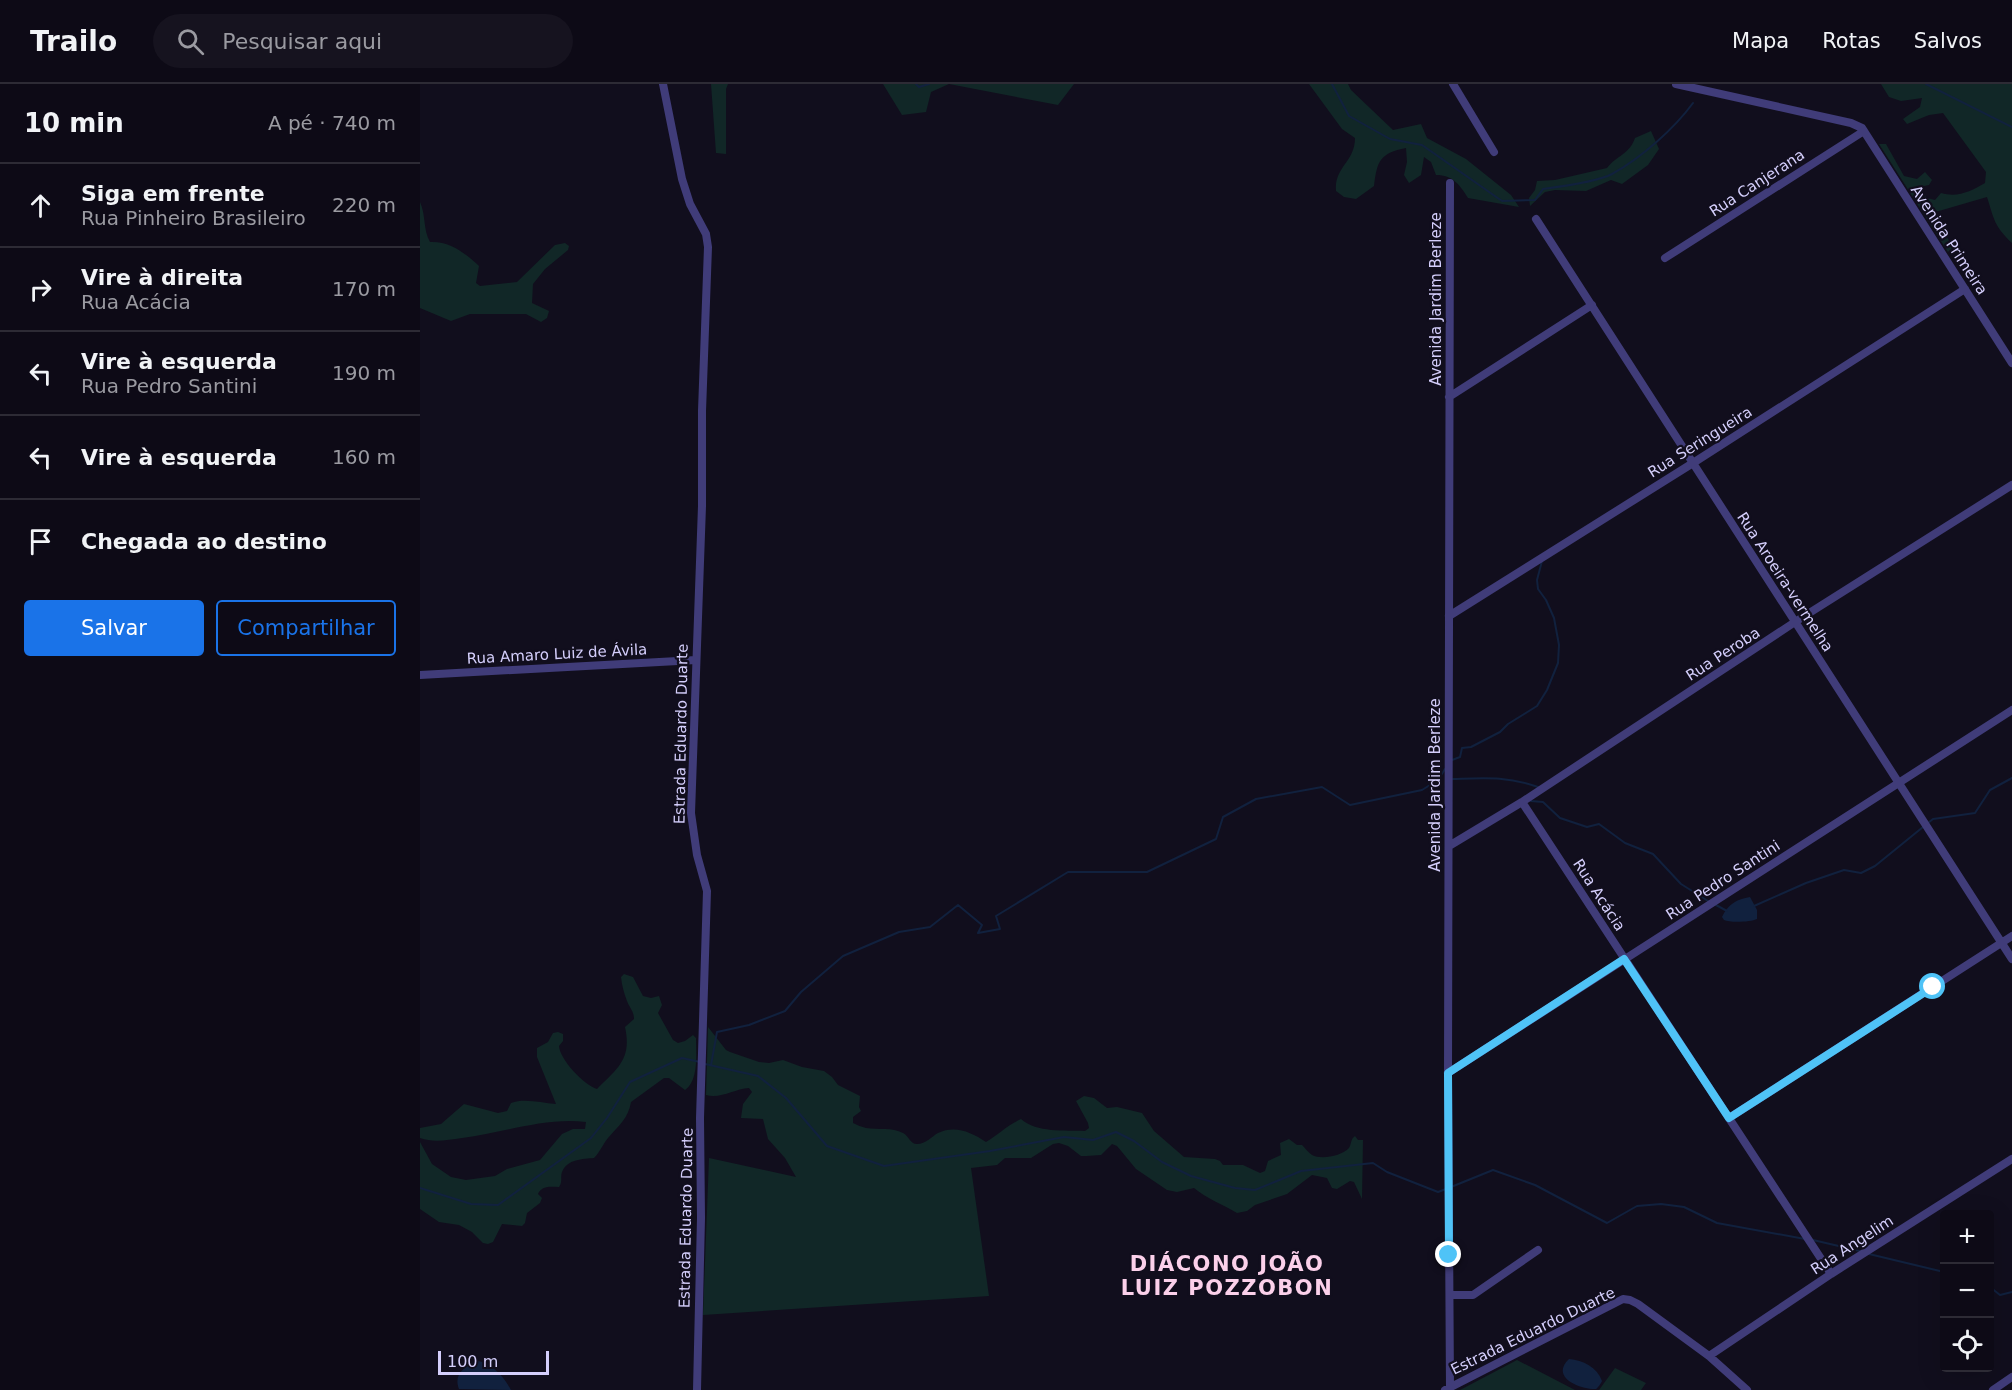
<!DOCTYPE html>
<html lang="pt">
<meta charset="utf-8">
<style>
:root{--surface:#0d0a16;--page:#16131f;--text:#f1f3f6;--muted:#9a9aa1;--line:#2d2b35;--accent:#1a73e8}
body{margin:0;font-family:"DejaVu Sans",sans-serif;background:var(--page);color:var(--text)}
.controls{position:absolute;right:18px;bottom:18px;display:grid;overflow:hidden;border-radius:6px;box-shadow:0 6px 24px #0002}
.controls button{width:54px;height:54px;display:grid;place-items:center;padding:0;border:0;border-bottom:2px solid var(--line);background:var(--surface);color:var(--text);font:30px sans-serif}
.scale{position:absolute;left:18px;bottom:15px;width:111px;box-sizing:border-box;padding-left:6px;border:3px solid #d4cefb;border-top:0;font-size:16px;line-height:21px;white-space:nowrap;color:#d4cefb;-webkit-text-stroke:4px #110e1d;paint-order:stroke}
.stop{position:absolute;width:18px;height:18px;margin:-14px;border:4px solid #4fc3f7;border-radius:50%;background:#fff}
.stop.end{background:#4fc3f7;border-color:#fff;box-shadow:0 2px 6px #0008}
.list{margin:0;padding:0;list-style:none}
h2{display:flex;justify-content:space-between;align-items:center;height:78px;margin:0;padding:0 24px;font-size:26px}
h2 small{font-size:20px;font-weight:400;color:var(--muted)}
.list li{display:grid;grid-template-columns:39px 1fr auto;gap:18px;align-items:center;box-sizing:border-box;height:84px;padding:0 24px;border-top:2px solid var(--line)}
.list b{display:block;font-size:22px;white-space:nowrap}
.list p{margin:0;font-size:20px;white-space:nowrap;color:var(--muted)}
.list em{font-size:20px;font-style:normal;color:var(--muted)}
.actions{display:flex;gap:12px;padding:18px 24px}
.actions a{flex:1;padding:14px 0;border:2px solid var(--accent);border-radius:6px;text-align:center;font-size:21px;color:var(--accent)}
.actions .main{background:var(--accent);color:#fff}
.icon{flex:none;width:33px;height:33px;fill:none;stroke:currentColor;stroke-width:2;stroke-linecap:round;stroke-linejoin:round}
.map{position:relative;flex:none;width:1592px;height:1306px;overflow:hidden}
header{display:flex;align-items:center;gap:36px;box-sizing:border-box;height:84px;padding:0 30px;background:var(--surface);border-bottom:2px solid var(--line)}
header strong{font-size:28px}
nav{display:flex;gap:33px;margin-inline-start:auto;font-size:21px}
.search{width:420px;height:54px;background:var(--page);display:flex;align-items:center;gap:15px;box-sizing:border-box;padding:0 21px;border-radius:33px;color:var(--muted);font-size:22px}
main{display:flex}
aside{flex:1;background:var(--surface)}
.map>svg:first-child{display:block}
.green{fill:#112727}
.water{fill:#11213e}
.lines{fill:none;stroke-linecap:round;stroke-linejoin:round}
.stream{stroke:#11213e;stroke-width:2}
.minor{stroke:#403c79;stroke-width:8}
.route{stroke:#4fc3f7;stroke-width:8}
.labels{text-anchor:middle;stroke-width:4.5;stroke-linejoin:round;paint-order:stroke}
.street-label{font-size:15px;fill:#d4cefb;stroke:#110e1d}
.district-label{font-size:21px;font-weight:bold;letter-spacing:1.5px;fill:#fbd0ea;stroke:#110e1d}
</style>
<header>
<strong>Trailo</strong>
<div class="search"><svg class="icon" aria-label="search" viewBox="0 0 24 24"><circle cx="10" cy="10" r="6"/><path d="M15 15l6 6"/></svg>Pesquisar aqui</div>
<nav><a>Mapa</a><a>Rotas</a><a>Salvos</a></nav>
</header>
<main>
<aside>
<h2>10 min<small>A pé · 740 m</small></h2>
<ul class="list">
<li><svg class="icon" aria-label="ahead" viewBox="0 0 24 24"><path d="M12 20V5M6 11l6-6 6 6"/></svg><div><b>Siga em frente</b><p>Rua Pinheiro Brasileiro</p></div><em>220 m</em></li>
<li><svg class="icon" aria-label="right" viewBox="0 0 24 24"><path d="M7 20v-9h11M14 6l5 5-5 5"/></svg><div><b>Vire à direita</b><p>Rua Acácia</p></div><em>170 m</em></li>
<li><svg class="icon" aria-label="left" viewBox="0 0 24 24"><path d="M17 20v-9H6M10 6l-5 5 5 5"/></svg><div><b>Vire à esquerda</b><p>Rua Pedro Santini</p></div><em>190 m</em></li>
<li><svg class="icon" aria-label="left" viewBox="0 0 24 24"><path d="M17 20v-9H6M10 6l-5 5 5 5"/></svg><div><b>Vire à esquerda</b></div><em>160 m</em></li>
<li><svg class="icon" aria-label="arrive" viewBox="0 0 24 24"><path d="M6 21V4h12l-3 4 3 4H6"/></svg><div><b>Chegada ao destino</b></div></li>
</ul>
<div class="actions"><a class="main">Salvar</a><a>Compartilhar</a></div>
</aside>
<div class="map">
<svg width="1592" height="1306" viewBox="0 0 1592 1306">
<rect width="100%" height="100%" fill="#110e1d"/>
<path class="green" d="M291,0H308L306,5V70L296,69Z
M463,0H654L638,21L529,0L511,8L506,28L482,31Z
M889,0H928L931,6L973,46L1001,40L1007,54L1046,75L1091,111L1099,123L1048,114C1040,101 1033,91 1016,91L1011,78L1004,73L1001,91L989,99L984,91L987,78L986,64C960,69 957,77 954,102L936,115L924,113L916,107C914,83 935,78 935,54L922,45Z
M1461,0H1592V159C1574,142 1574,135 1567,113L1512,129L1533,163L1528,168L1459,60H1466L1484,92L1497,95L1505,88L1512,96L1509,101L1499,103L1507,114L1515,116L1521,109C1538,114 1551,107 1565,99L1566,88L1523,29L1509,31L1487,40L1483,35L1500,23L1502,14L1481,17L1469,13Z
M1231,47L1239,65L1228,81L1202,100L1191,96L1166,107L1135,106L1125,108L1110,122L1109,114L1115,106L1117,97L1135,96L1187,84C1197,71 1209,71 1215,54Z
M0,118C6,131 3,146 10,158C30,157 45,169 59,182L56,199L60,202L97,198L135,161L145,159L149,162L148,166L125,185L113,200L112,219L129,227L127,234L121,238L106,230H50L31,237L0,224Z
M204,890L213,893L223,912L231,914L239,912L242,921L238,929L253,956L258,959L265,957L273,951L276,954C276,970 279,996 265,1006L249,994H244L211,1018C208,1035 199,1041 188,1054C183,1060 180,1068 174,1074C163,1075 147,1075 142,1088C140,1093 143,1097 139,1103C131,1103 122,1101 118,1110L122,1114L120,1119L107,1129L105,1139L102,1142L82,1140L73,1158L68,1160L63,1159L52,1148L39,1141L19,1138L0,1125V1058L12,1080L31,1093L46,1096L75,1092L87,1085L120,1076L142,1050L153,1045H165L166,1038C125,1033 83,1049 42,1054C27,1056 14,1059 0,1054V1044L21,1040L44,1020L78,1029L87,1027L91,1019C105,1014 121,1019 136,1020L117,973V964L128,958L133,949L138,948L143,950V957L139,962C140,976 164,1001 177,1005C198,984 212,975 205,943L214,935C214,927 210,925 207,917C204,909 202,902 201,893Z
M288,943L306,966L310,968L339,978L349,979L363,976L382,983L404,987L412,993L418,1001L440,1012L439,1023L441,1027L433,1033V1039C437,1041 442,1043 446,1044C458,1046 472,1043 483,1049C489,1052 490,1060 497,1060C506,1060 511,1053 518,1049C535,1041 551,1048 566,1058C578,1051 587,1041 601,1035C617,1049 644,1046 665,1047L669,1044L668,1039L656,1017L664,1012L674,1014L687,1024L697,1023L722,1029L734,1047L764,1073L795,1075L800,1077L803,1081H823L840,1089L845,1087L848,1077L861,1071L860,1059L869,1055L877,1061H882C885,1064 889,1069 892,1071C901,1076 922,1072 929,1064C932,1059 930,1056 935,1052L938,1056H943L942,1115L934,1098L930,1097L917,1105L912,1104L907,1094L892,1091L867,1110L835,1121L827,1127L817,1129C802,1120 787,1115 774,1104L757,1108L747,1106L716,1085L697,1062L692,1060L681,1071L666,1072H661L648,1062L639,1059L633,1060L611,1074H585L577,1081L551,1084L569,1212L283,1231L289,1074L376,1093L365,1074L348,1055L343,1035L321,1034L323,1020L332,1008L329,1004C314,1005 301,1015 286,1011Z
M1097,1276L1155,1306H1040Z
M1195,1284L1226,1299L1221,1306H1179Z"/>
<path class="water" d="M1330,813L1337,826V835C1331,838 1310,839 1304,836L1302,833C1308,820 1317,815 1330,813Z
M1149,1275C1163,1276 1177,1283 1182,1297C1181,1299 1178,1304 1176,1305C1162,1306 1129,1294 1149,1275Z
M58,1277C72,1279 85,1294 91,1306L39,1305C33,1290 45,1282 58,1277Z"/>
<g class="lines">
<path class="stream" d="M496,0L499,3L509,0
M912,0L929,32L970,55L1002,61L1082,117L1115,116L1123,105C1138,103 1179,97 1192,90C1221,74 1254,45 1273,19
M1506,0L1592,43
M1032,676L1040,673L1042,664L1051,663L1080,648L1088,640L1117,622L1127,606L1138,579L1139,561L1134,534L1126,516L1118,505L1117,496L1122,477
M1033,695C1065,694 1087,692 1118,703
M1111,715V717L1123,718L1140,734L1167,743L1179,740L1205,759L1233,770L1261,800L1288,817
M1508,739L1513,735L1555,729L1570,706L1592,694
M1296,821L1307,827
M1334,822L1386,799L1424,786L1441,789L1455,782L1503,743
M285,980L338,992L366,1014L407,1062L464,1082L570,1067L644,1053L673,1056L696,1048L714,1057L742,1078L771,1092L815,1104L835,1106L881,1087L953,1079L967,1088L1018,1108L1026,1105
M291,981L297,948L329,941L365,927L381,908L423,872L479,848L510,843L538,821L562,841L558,849L580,845L576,832L648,788H727L796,755L803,733L836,715L902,703L930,721L1002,706L1018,696L1025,685
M1031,1103L1073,1086L1115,1101L1187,1139L1217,1122L1241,1120L1264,1123L1297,1139L1385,1155
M0,1104L51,1120L78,1121L171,1054L187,1034L210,998L262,974L280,978
M1393,1156L1440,1167
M1449,1170L1524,1188
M1570,1203L1580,1211L1592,1208"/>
<path class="minor" d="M243,0L262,95L270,120L286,150L288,163L282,327V422L271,729L277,771L287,807L280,1034L281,1134L277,1306
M1033,0L1074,68
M1256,0L1431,39L1442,44L1592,279
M1030,99L1028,989L1030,1303
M1116,135L1592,875
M1245,174L1444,47
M1029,313L1172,221
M1029,532L1273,379L1545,205
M0,591L276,576
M1102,718L1411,1190
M1029,762L1102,718L1375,538L1592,401
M1028,989L1592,626
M1309,1034L1592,852
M1030,1211H1053L1118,1166
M1289,1272L1411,1190L1592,1075
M1025,1306L1203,1215L1210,1216L1218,1220L1289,1272L1327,1306
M1573,1306L1592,1293"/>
</g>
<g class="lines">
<path class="route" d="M1029,1171L1028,989L1204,875L1309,1034L1513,903"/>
</g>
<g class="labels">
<g class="street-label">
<text transform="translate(1337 99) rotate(-33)" y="5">Rua Canjerana</text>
<text transform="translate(1529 156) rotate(57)" y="5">Avenida Primeira</text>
<text transform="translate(1016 215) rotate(-90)" y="5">Avenida Jardim Berleze</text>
<text transform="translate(1280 358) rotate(-32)" y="5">Rua Seringueira</text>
<text transform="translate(1365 498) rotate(57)" y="5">Rua Aroeira-vermelha</text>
<text transform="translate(137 570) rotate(-3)" y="5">Rua Amaro Luiz de Ávila</text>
<text transform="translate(1303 570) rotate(-33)" y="5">Rua Peroba</text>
<text transform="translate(261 650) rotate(-89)" y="5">Estrada Eduardo Duarte</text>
<text transform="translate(1015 701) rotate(-90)" y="5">Avenida Jardim Berleze</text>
<text transform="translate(1303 796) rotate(-33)" y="5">Rua Pedro Santini</text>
<text transform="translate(1179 811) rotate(57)" y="5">Rua Acácia</text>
<text transform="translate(266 1134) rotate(-89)" y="5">Estrada Eduardo Duarte</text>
<text transform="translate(1432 1161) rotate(-33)" y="5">Rua Angelim</text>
<text transform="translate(1113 1247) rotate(-26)" y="5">Estrada Eduardo Duarte</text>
</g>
<g class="district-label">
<text x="807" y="1187">DIÁCONO JOÃO<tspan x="807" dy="24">LUIZ POZZOBON</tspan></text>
</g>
</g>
</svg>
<div class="controls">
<button>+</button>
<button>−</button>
<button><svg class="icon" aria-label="locate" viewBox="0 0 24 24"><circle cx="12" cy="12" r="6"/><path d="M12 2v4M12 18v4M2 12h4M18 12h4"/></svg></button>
</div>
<div class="scale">100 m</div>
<div class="stop" style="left:1513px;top:903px"></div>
<div class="stop end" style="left:1029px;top:1171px"></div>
</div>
</main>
